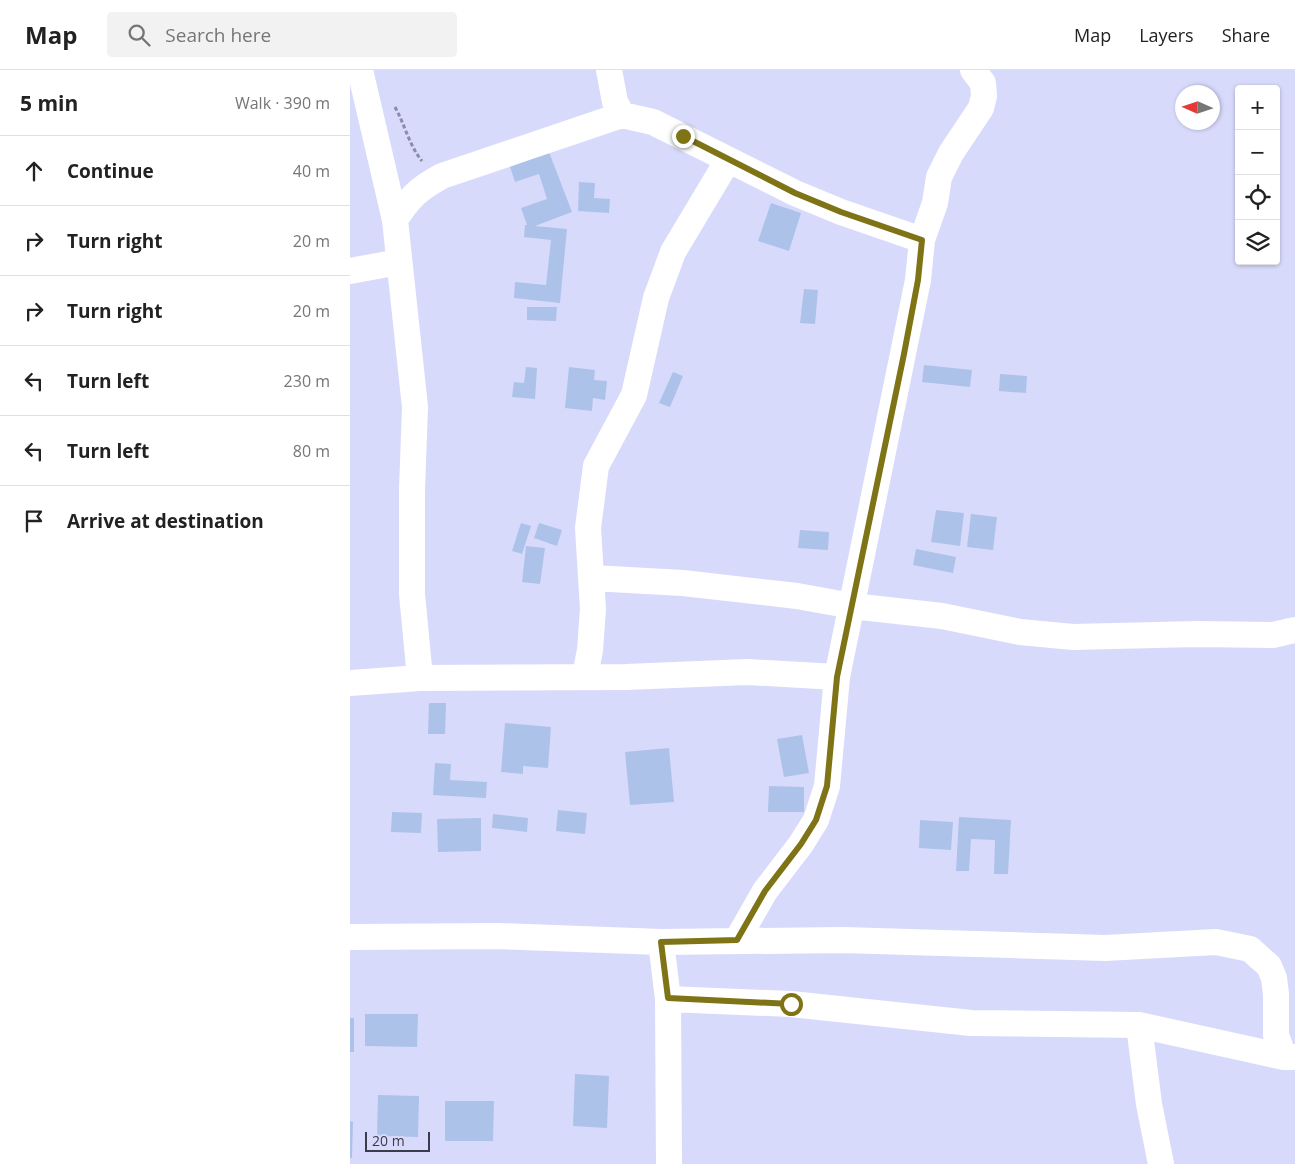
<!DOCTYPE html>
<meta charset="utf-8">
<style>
:root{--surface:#fff;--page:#f2f2f2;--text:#222;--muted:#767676;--line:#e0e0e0}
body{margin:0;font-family:"Open Sans",sans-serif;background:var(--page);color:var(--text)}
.controls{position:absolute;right:15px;top:15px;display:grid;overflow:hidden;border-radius:5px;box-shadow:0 1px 4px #0004}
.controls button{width:45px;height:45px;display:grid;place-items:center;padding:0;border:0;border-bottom:1px solid var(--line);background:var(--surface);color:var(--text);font:25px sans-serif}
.compass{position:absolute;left:825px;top:15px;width:45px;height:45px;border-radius:50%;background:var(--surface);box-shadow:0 1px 4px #0004;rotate:273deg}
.scale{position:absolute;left:15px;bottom:12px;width:65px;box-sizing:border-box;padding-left:5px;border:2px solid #3a3b4c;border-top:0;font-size:14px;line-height:18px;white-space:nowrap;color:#3a3b4c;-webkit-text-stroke:4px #d8dafc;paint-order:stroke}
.stop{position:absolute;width:15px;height:15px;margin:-11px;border:4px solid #7e7416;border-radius:50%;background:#fff}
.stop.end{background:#7e7416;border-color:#fff;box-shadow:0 1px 5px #0008}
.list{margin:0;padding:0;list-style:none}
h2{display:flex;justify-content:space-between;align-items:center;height:65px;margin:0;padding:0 20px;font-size:21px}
h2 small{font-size:16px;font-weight:400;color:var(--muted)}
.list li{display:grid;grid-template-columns:32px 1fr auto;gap:15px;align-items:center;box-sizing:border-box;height:70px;padding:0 20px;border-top:1px solid var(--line)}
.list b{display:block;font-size:19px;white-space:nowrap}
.list em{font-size:16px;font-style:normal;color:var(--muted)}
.icon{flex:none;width:28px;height:28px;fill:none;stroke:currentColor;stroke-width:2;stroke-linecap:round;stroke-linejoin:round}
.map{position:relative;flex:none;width:945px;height:1094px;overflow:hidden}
header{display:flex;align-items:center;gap:30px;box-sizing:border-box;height:70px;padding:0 25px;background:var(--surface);border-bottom:1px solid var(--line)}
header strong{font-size:24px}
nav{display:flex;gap:28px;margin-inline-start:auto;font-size:18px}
.search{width:350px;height:45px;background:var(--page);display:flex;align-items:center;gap:12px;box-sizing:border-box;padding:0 18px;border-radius:5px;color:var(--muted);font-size:19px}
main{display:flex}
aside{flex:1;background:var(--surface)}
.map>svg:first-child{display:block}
.building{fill:#adc2e9}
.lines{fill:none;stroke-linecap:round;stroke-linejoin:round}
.path{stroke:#8b8ca6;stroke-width:3;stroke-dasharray:4 2.5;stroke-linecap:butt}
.street{stroke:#fff;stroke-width:26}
.route{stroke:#7e7416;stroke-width:6}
</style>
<header>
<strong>Map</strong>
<div class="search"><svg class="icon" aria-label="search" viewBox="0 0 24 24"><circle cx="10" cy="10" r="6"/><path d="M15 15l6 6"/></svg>Search here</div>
<nav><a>Map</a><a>Layers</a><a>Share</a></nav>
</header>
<main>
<aside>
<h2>5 min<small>Walk · 390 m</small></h2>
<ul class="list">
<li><svg class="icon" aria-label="ahead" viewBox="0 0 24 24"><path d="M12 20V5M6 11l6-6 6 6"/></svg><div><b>Continue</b></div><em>40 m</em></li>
<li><svg class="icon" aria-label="right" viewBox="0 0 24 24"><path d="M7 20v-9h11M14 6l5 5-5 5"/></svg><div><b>Turn right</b></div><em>20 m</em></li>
<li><svg class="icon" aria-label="right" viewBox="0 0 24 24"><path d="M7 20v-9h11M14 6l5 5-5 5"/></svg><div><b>Turn right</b></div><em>20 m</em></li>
<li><svg class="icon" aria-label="left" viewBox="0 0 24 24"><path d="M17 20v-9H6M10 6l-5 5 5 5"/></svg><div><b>Turn left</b></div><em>230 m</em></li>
<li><svg class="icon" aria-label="left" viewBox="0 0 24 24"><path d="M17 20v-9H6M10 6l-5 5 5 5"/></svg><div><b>Turn left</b></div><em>80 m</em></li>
<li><svg class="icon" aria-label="arrive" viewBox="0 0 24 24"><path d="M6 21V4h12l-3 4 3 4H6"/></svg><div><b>Arrive at destination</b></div></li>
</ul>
</aside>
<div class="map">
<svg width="945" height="1094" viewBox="0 0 945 1094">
<rect width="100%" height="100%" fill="#d8dafc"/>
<path class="building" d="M199,82L222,142L185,156L217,159L210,233L164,228L165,212L196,215L201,170L174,167L175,155H177L171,138L197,129L189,104L165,112L160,97Z
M229,112L245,113L244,128L260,129L259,143L228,141Z
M421,133L451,143L439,181L408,171Z
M454,219L468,220L465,254L450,253Z
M177,237H207L206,251L177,250Z
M574,295L622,300L620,317L572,312Z
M176,297L187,298L185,329L162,327L164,312L174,313Z
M219,297L245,300L244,310L257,311L255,330L243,328L242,341L215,338Z
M323,302L333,306L320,337L309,333Z
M650,304L677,306L676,323L649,321Z
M586,440L614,443L610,476L581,472Z
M621,444L647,447L643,480L617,477Z
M171,453L181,456L172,484L162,481Z
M189,453L212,460L207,476L184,468Z
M450,460L479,462L478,480L448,478Z
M176,476L195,478L190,514L172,512Z
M566,479L606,487L603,503L563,495Z
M79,633H96L95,664H78Z
M155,653L201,657L198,698L173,696V704L151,702Z
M452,665L459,703L434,707L427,669Z
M319,678L324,732L280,735L275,682Z
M85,693L101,694L100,710L137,712L136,728L83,725Z
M419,716L454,717V742H418Z
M208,740L237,743L235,764L206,761Z
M42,742L72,743L71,763L41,762Z
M143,744L178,748L177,762L142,758Z
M609,747L661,750L658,804H644L645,770L621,769L619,801H606Z
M131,748V781L88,782L87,749Z
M570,750L603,752L601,780L569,778Z
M15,944H68L67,977L15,976Z
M0,948H4V982H0Z
M225,1004L259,1006L257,1058L223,1056Z
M28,1025L69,1026L68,1067L27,1066Z
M95,1031H144L143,1071H95Z
M0,1051L3,1052L2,1088H0Z"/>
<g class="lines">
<path class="path" d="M45,37C55,55 59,75 72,91"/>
<path class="street" d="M10,0L45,150L65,337L62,420V524L70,608
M259,0L265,32L272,45
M45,150C59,128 68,119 92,106L272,45L303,52L445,123L491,142L572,170
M0,201L49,192
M242,508L333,513L447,526L502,536L592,546L670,562L723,567L847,564L923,565L945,560
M235,606L240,580L243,539L238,458L246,396L284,325L306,228L323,182L378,90
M0,613L70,608L276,607L397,602L487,607
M0,867L148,866L311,872L493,870L755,878L866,872L900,879L919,896L924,908L926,924V965L934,987
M387,870L415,821L451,774L466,750L477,716L487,607L568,210L572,170L585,133L589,107L601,83L631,38L634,26L633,13L623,0
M311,872L318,929L319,1094
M318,929L441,934L621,953L789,955L934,987H945
M789,955L799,1034L811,1094"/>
</g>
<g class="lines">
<path class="route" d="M333,66L445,123L491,142L572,170L568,210L554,284L487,607L477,716L466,750L451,774L415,821L387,870L311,872L318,928L441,934"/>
</g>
</svg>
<div class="controls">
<button>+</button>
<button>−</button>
<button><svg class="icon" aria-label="locate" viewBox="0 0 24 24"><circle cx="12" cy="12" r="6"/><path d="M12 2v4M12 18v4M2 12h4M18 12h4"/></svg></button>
<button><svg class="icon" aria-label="layers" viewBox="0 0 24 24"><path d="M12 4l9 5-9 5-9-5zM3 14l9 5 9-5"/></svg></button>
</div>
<svg class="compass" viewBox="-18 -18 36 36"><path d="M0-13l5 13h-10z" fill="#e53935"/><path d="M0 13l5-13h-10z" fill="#767676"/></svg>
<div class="scale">20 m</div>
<div class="stop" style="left:441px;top:934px"></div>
<div class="stop end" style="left:333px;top:66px"></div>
</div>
</main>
